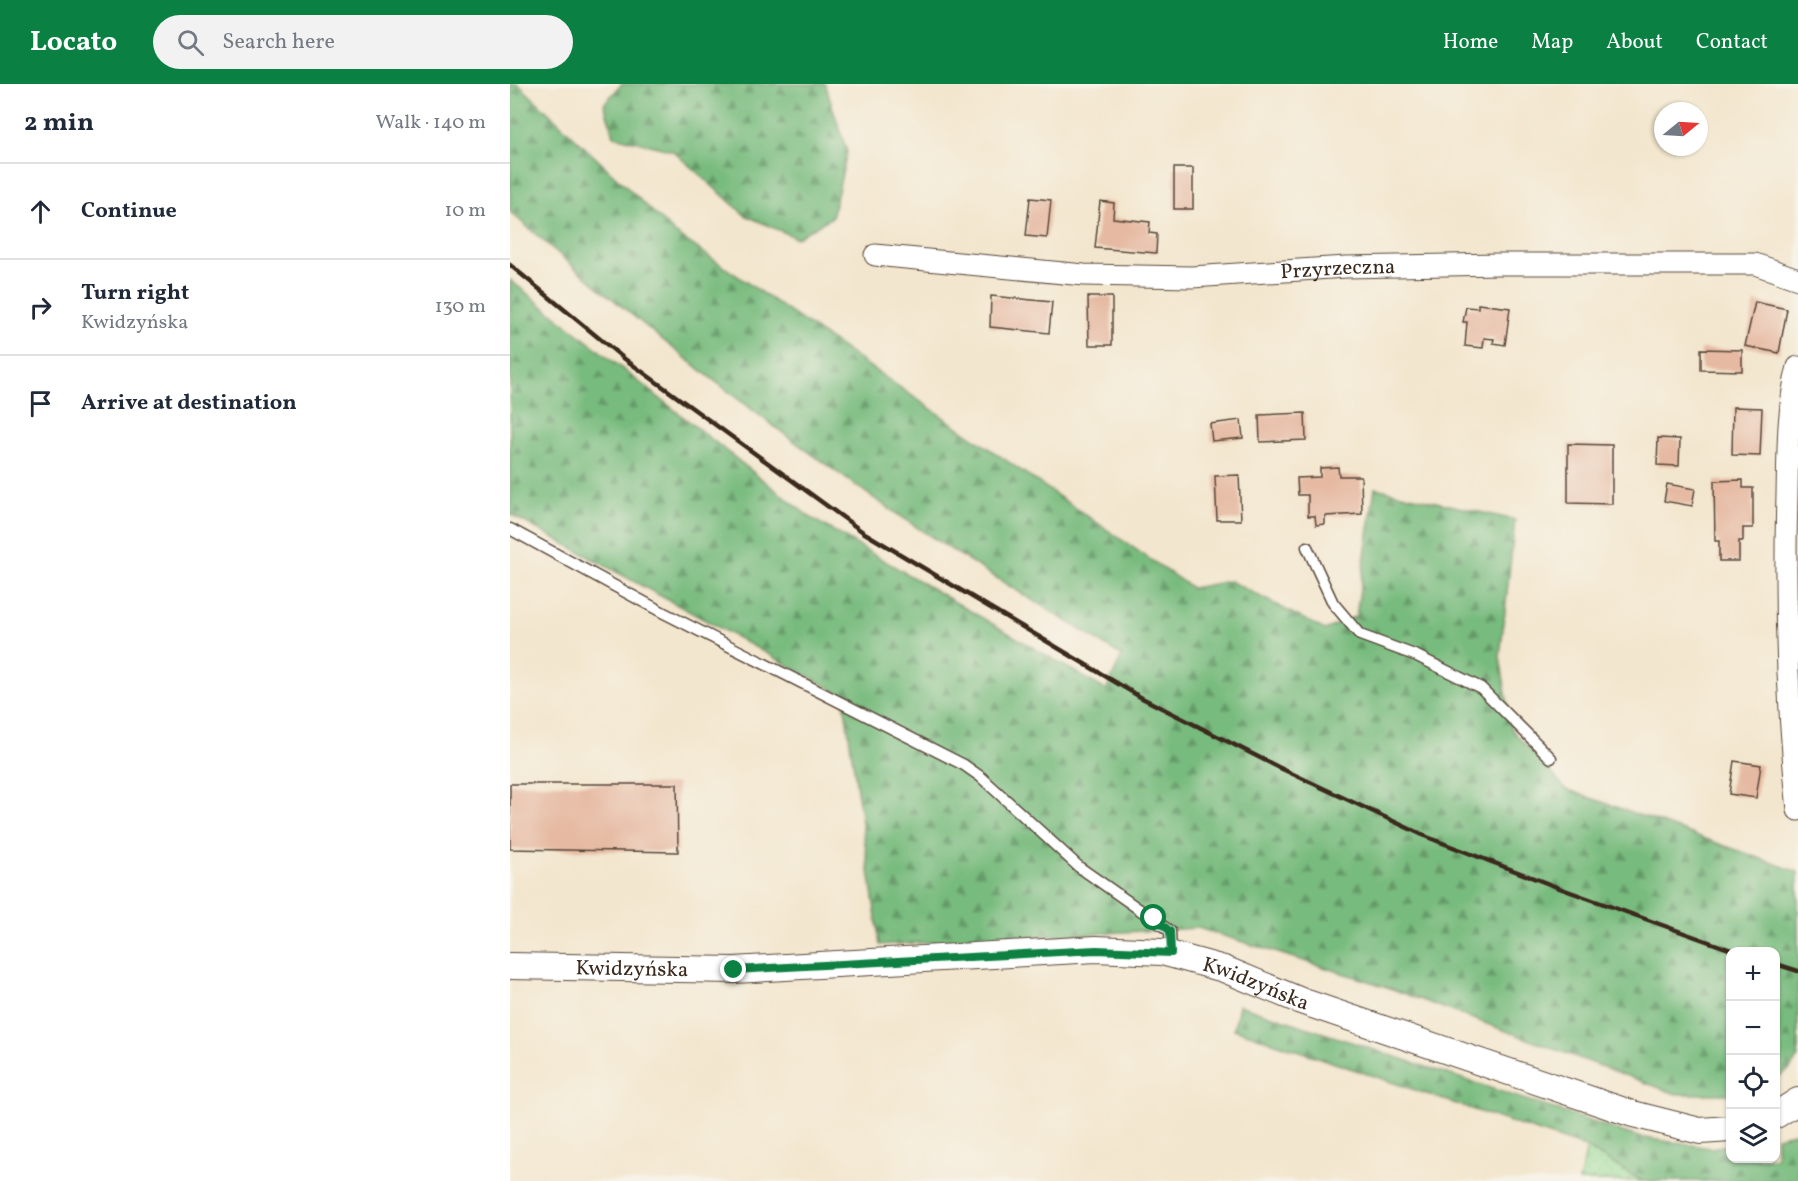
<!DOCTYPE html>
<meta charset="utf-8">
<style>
:root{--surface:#fff;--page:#f2f2f3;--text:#1f2937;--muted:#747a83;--line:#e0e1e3;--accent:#0b8043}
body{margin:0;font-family:Vollkorn,serif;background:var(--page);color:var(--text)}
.controls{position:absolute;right:18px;bottom:18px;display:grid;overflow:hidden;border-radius:12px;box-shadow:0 2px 4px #0004}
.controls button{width:54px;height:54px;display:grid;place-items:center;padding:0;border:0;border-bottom:2px solid var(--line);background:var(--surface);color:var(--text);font:30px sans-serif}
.compass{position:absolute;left:1144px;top:18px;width:54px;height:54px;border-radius:50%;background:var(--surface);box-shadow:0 2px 4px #0004;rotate:72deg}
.stop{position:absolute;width:18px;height:18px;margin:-14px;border:4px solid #0b8043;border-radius:50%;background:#fff}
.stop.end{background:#0b8043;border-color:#fff;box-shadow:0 2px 6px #0008}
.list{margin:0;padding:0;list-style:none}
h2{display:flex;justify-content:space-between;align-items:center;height:78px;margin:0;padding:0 24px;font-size:26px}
h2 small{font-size:20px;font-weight:400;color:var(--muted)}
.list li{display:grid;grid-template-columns:39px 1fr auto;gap:18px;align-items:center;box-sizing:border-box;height:96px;padding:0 24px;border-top:2px solid var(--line)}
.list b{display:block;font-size:22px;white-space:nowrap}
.list p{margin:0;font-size:20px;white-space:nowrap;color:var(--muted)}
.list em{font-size:20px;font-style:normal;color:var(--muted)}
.icon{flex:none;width:33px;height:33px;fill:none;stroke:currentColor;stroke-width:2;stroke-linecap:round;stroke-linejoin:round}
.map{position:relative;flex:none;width:1288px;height:1097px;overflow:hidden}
header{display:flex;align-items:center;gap:36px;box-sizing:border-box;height:84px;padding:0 30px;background:var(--accent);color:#fff}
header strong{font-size:28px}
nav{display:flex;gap:33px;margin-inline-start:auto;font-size:21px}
.search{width:420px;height:54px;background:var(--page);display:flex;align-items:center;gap:15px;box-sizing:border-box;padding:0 21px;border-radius:33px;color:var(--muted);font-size:22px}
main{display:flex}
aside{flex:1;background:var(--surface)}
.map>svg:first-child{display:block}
.grass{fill:url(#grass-dots);stroke:#68825a;stroke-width:1.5}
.forest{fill:url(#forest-firs);stroke:#5a724e;stroke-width:1.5}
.building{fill:#e6b9a2}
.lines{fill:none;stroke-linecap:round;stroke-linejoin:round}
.service-casing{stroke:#574638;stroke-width:13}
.minor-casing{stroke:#574638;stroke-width:23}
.tertiary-casing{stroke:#574638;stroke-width:28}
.service{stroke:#fff;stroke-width:10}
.minor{stroke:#fff;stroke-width:21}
.tertiary{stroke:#fff;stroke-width:26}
.rail{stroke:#3b2a1e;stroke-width:4.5}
.route{stroke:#0b8043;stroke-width:8}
.labels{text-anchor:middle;stroke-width:4.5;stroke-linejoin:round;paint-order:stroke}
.street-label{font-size:21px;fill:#3b2a1e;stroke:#f7f3e8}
</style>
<header>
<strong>Locato</strong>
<div class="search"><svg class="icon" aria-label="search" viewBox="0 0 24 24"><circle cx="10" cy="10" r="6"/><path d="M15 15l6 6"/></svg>Search here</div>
<nav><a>Home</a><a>Map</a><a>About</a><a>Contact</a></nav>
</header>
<main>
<aside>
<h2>2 min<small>Walk · 140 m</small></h2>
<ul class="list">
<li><svg class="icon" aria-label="ahead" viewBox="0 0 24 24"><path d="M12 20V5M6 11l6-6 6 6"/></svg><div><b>Continue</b></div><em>10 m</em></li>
<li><svg class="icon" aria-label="right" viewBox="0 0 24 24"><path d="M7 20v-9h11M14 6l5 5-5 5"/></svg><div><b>Turn right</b><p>Kwidzyńska</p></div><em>130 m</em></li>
<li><svg class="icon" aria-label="arrive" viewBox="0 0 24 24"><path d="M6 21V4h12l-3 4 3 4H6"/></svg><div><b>Arrive at destination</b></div></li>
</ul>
</aside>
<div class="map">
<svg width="1288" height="1097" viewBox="0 0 1288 1097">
<defs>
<pattern id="grass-dots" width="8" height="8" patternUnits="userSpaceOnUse" patternTransform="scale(1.5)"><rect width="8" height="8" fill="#95db95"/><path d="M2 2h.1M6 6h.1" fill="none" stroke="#81bc80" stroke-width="1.8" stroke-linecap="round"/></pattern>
<pattern id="forest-firs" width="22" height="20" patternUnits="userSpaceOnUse" patternTransform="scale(1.5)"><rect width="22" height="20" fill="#78bb7e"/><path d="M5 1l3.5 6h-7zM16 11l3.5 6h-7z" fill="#649867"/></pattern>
</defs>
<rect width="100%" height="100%" fill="#f7f3e8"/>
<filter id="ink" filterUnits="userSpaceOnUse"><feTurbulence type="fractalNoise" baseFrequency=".0167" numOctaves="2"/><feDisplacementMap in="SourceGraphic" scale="12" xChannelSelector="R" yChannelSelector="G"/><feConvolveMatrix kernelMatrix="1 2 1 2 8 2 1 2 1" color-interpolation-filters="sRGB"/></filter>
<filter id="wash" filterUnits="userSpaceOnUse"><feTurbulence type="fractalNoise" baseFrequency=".008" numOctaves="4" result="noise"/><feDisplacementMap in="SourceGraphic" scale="24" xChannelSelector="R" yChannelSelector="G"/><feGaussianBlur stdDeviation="1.35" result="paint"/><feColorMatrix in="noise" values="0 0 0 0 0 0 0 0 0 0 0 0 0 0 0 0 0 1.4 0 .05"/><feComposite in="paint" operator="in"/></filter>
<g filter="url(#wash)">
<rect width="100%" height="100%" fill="#f3e6ce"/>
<path class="grass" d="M1077,1064L1132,1097H1069Z"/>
<path class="forest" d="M0,0H8L165,149L682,504L720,497L815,546L846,532L865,404L1005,436L990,573L1002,646L1056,705L1288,788V973L1280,985L1266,994V868H1220V1010H1166L874,902L688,844L370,861L333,611L0,430V196L301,434L596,606L612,572C543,528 473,487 405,442C262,347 129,240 0,128Z
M112,0H315L337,68L322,133L286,154L235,131L163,67L104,52L94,20Z
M729,921L1128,1053L1201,1064L1220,1061V1074H1266V1053L1288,1048V1097H1132L1077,1064L724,945Z"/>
<g id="blocks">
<path class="building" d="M664,84H683V125H664Z
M520,114L541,116L537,154L516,152Z
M590,117L604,119L603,134L640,138L639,149L647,150L646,169L585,164Z
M481,212L542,218L539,249L480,243Z
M578,213H602V261H579Z
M1245,218L1277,225L1269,269L1235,262Z
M968,220L1000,224L995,261L983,259L984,255L974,254L973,264L955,262L957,238H953L956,223L968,224Z
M1191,265L1232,266V287L1191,286Z
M1223,323L1252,324L1250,372L1222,371Z
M795,329L796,356L750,358L749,331Z
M731,336L733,354L702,357L700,340Z
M1148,354L1170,355L1169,382L1147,381Z
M1058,360L1102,361V420L1058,419Z
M828,383L829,392H851L852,430L815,432V440L806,441L805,432H798V411H788L787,394L810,393V384Z
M729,391L731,436H707L705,392Z
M1233,396V404H1243V444H1233V457H1229V477H1209V457H1205L1204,397Z
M1157,400L1185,405L1182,422L1154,417Z
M1224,677L1251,681L1246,714L1219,710Z
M0,700H167L168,768L0,765Z"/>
</g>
</g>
<g filter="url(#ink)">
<use href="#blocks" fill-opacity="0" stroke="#574638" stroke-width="1.5"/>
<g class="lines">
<g class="service-casing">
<path id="service" d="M0,445L154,529L454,681L471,693L569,783L660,847L661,869
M797,463L823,519L850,551L907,572L971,604L1041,674"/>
</g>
<g class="minor-casing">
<g id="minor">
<path id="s1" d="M365,171L574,191L682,193L836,183L988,180H1245L1288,195"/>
<path d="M1288,283C1277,325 1278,368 1277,411C1274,516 1277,621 1288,726"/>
</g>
</g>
<g class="tertiary-casing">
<g id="tertiary">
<path id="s2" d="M0,882L224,886L586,865L652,868L714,885L791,917L1123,1030L1190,1047L1220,1045"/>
<path d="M1266,1031L1288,1017"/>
</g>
</g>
<use href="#service" class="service"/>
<use href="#minor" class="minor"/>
<use href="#tertiary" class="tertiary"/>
<path class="rail" d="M0,181L112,273L353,448L632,614L768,683L917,753L1052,805L1227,868
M1266,880L1288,887"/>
</g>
</g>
<g class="lines" filter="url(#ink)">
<path class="route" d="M224,886L586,866L661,869L660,847L644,834"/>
</g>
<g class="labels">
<g class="street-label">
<text dy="7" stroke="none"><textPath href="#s1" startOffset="464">Przyrzeczna</textPath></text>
<text dy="7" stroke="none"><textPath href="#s2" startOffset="122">Kwidzyńska</textPath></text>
<text dy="7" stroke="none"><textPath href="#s2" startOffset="752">Kwidzyńska</textPath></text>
</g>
</g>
</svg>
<div class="controls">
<button>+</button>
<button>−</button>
<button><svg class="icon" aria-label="locate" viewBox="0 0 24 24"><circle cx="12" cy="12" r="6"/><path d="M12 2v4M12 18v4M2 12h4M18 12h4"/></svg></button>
<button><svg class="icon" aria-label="layers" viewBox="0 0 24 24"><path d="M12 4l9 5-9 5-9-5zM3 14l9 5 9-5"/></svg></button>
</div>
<svg class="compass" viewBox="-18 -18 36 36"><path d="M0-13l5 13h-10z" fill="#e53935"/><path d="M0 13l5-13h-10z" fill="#747a83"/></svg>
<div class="stop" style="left:644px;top:834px"></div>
<div class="stop end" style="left:224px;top:886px"></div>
</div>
</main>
